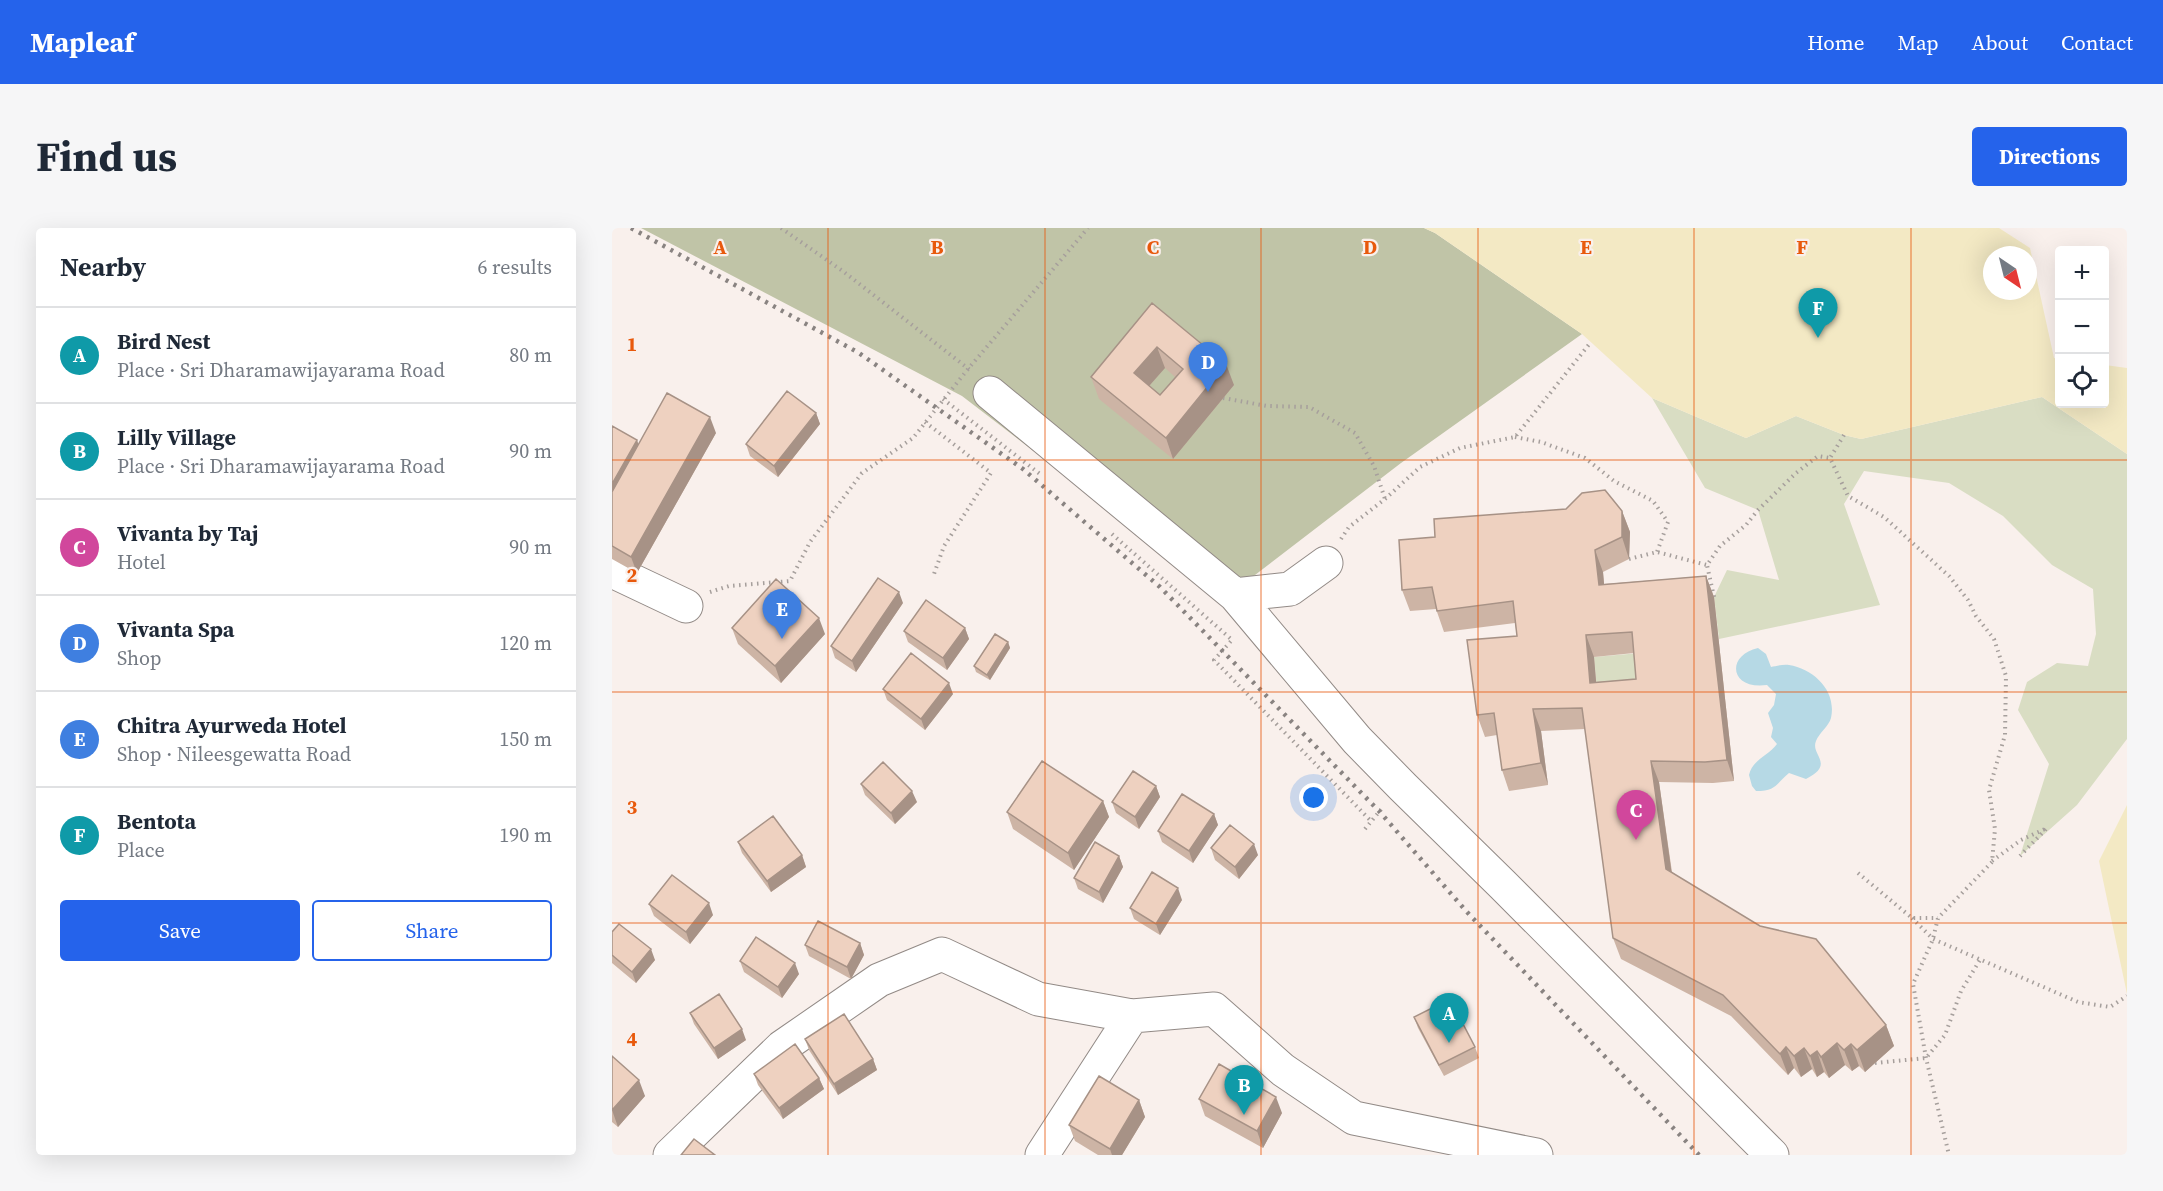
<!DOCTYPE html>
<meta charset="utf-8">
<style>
:root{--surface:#fff;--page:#f6f6f7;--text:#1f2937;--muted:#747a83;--line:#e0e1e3;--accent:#2563eb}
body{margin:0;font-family:"Source Serif 4",serif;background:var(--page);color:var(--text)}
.controls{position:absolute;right:18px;top:18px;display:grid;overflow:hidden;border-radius:6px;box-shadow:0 6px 24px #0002}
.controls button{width:54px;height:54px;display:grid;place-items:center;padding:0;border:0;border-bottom:2px solid var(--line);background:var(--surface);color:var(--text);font:30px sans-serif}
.compass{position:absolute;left:1371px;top:18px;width:54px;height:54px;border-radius:50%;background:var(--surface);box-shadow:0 6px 24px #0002;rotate:145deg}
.you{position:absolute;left:702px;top:570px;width:21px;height:21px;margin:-15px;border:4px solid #fff;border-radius:50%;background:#1a73e8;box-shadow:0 0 0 9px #1a73e833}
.badge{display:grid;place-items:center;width:39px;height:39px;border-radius:50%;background:var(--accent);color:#fff;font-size:20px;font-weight:700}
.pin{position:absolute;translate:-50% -50px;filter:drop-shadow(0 2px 3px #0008)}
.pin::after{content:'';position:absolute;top:32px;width:21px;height:18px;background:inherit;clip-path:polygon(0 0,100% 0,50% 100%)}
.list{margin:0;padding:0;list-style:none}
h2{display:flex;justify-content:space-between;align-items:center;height:78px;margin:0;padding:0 24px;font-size:26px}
h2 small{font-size:20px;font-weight:400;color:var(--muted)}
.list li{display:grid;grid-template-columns:39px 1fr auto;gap:18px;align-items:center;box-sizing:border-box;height:96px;padding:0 24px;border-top:2px solid var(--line)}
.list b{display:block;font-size:22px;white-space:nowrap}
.list p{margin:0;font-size:20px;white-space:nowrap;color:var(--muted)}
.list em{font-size:20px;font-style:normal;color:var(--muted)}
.actions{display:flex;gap:12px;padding:18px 24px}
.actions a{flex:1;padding:14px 0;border:2px solid var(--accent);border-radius:6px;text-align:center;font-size:21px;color:var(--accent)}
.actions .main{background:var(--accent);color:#fff}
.icon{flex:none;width:33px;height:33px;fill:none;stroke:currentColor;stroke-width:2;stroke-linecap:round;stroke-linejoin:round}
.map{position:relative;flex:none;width:1515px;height:927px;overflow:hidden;border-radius:6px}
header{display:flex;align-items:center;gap:36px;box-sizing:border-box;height:84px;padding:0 30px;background:var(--accent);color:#fff}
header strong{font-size:28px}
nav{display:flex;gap:33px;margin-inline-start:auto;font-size:21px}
.intro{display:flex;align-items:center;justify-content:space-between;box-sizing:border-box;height:144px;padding:0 36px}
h1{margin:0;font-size:42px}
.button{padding:15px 27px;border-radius:6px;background:var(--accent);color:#fff;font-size:21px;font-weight:700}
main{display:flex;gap:36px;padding:0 36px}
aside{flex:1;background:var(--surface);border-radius:6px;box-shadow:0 6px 24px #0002}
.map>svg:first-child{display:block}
.green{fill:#d9ddc3}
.forest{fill:#c0c4a7}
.sand{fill:#f3e9c4;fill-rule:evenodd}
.water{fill:#b6d9e5}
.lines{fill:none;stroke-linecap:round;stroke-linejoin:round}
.minor-casing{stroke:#928a86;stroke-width:35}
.path{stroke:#a69f9c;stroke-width:4;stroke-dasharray:1.5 4.5;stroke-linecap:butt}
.minor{stroke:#fff;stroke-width:33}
.rail{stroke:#898381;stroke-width:4.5;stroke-dasharray:3 6;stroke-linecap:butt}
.wall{fill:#cdb4a5;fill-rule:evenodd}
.shaded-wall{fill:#a79286}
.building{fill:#eed1c0;stroke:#a79286;stroke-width:1.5;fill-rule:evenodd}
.grid{fill:none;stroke:#e8590c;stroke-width:1.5;stroke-opacity:0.55}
.grid-label{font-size:20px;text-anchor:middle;font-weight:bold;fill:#e8590c;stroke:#f9f0ec;stroke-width:4.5;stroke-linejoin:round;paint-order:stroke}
</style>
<header>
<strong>Mapleaf</strong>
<nav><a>Home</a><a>Map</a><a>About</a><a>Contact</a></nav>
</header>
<div class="intro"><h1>Find us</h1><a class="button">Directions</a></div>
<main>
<aside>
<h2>Nearby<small>6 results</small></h2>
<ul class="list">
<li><span class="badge" style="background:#0f9aa8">A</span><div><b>Bird Nest</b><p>Place · Sri Dharamawijayarama Road</p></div><em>80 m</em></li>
<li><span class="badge" style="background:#0f9aa8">B</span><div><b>Lilly Village</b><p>Place · Sri Dharamawijayarama Road</p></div><em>90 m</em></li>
<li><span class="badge" style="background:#d1479c">C</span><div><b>Vivanta by Taj</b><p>Hotel</p></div><em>90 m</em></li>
<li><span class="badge" style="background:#3f7fe0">D</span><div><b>Vivanta Spa</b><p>Shop</p></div><em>120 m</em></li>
<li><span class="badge" style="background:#3f7fe0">E</span><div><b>Chitra Ayurweda Hotel</b><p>Shop · Nileesgewatta Road</p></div><em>150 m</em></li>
<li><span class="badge" style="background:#0f9aa8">F</span><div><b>Bentota</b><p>Place</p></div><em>190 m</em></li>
</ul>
<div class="actions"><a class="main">Save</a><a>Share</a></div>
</aside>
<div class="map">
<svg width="1515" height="927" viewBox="0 0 1515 927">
<rect width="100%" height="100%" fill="#f9f0ec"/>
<path class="green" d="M1430,169L1515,226V511L1465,577L1408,628L1437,536L1406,482L1415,454L1445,435L1476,438L1484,406L1481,361L1440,337L1391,288L1337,255L1252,243L1232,276L1268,377L1107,411L1102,369L1115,342L1167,352L1146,282L1093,260L1040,170L1134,210L1184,188L1232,207L1249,211Z
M1028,425L1031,473L986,476L982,429Z"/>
<path class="forest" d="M29,0H812L823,5L970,106L789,235L613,370L350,168Z"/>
<path class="sand" d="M812,0H1387L1418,20L1442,130L1447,131L1448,176H1492L1493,137L1515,140V226L1430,169L1249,211L1232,207L1184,188L1134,210L1040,170L970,106L823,5ZM1380,27H1416V63H1380Z
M1515,577V766L1487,633Z"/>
<path class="water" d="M1146,420L1154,426L1159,439C1164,438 1172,436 1177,437C1202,441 1225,463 1219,490C1217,498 1207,505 1204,513C1198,527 1224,536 1194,551L1177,545C1164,556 1164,563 1144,563L1140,558L1137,547C1140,532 1156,528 1165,516L1159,509L1161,500L1156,485L1162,477L1164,466L1155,457C1117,462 1114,427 1146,420Z"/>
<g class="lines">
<g class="minor-casing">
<path id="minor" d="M378,165L623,367L745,512L791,559L891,657L1160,927
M0,343L74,378
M623,367L678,361L714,335
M58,927L170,819L267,752L330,726L426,771L520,788L602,781L671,842L742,890L924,927
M430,927L520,788"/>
</g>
<path class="path" d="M169,0L232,44L358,142
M611,170L655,178L697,179L743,205L762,238L773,271
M331,171L428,246
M313,194L379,245L332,318L322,346
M1232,207L1218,230L1236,268L1272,289L1337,348L1356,372L1364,388L1382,411L1394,448L1393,507L1377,562L1383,601L1380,634L1326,690L1321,711L1301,756L1314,830L1337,927
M903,209L929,214L973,230L1002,253L1041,273L1056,294L1045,324
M500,306L620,412L602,432L759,593
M729,311L737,299L773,271L808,239L848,220L903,209L979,114
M1017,331L1045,324L1095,337
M98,364L117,358L178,353L198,314L250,245L301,210L356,141L476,0
M1102,369L1095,337L1108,318L1134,297L1146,282L1184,245L1206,228L1218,230
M753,601L771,579
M1380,633L1409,612L1435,600L1408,628
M1246,645L1300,690H1326
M1300,690L1321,711L1466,774L1498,779L1515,768
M1263,835L1314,830L1333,807L1349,763L1368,732"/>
<use href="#minor" class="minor"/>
<path class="rail" d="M19,0L247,125L411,241L548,359L767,583L854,683L1087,927"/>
</g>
<path class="wall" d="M540,75L622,157L561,231L487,171L479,149ZM553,140L563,149L548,167L537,158Z
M204,185L208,196L166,249L138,228L134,216Z
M0,198L25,212L26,217L104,205L25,345L0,331Z
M1010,283L1018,304L1017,331L991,344L992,356L1094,348L1102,369L1122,553L1101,555L1047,554L1060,644L1274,797L1282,818L1253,844L1247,838L1240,843L1233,837L1217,850L1212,844L1205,849L1200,841L1189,849L1182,840L1176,847L1119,788L1009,731L1001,710L973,501L929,503L936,557L897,563L890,542L885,507L873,509L865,487L905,408L903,395L832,404L824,381L798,383L790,362L823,309ZM1022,425L1024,451L984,454L982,429Z
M291,375L244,444L223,430L219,418Z
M120,400L213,406L169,455L126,416Z
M353,400L357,411L335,442L296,414L292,403Z
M396,414L398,420L378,452L364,444L362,438Z
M271,461L341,466L313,502L275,472Z
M249,556L305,574L283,596L253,567Z
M544,558L548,569L527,601L504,585L500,574Z
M491,573L497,589L462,642L401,601L395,584Z
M602,586L606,597L581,635L550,614L546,603Z
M126,614L190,627L194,639L159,664L130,625Z
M599,620L646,627L627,651L603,632Z
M507,628L511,639L491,675L466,661L462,650Z
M570,672L548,707L522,691L518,680Z
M37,676L101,687L78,716L42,688Z
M0,704L43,732L24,755L0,735Z
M248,715L252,727L239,751L197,728L193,717Z
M128,733L187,746L170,770L132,744Z
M78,785L134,812L106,831L82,796Z
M802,789L863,819L867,830L832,848L806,800Z
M193,811L261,831L265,842L226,867L197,822Z
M0,828L33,868L6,899L0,894Z
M142,846L207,850L212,861L171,891L146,857Z
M587,871L670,885L651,920L593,888Z
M527,872L533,889L510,927H486L463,913L457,897Z"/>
<path class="shaded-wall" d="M545,119L553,140L530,166L522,145Z
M614,136L622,157L561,231L554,210Z
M204,185L208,196L166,249L162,238Z
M98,189L104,205L25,345L19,329Z
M25,212L32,233L0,291V256Z
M1010,283L1018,304L1017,331L1010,309Z
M983,322L991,344L994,378L987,357Z
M1094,348L1102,369L1122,553L1115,532Z
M287,364L291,375L244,444L240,433Z
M207,390L213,406L169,455L163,438Z
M353,400L357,411L335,442L331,430Z
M974,407L982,429L986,476L978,455Z
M396,414L398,420L378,452L375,447Z
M337,455L341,466L313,502L309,491Z
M921,481L929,503L936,557L929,535Z
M1039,533L1047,554L1062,662L1054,641Z
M544,558L548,569L527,601L523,589Z
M300,563L305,574L283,596L279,585Z
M491,573L497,589L462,642L456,625Z
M602,586L606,597L581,635L577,623Z
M642,616L646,627L627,651L623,639Z
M190,627L194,639L159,664L155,653Z
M507,628L511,639L491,675L487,664Z
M566,660L570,672L548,707L544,696Z
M97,675L101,687L78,716L74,704Z
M248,715L252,727L239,751L235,739Z
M39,721L43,732L24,755L20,744Z
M183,735L187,746L170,770L166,759Z
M1274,797L1282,818L1253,844L1245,822Z
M130,801L134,812L106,831L102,820Z
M1225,815L1233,837L1217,850L1209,829Z
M1239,816L1247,838L1240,843L1232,822Z
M1174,819L1182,840L1176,847L1168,826Z
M1192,820L1200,841L1189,849L1182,828Z
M1205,823L1212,844L1205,849L1198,828Z
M261,831L265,842L226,867L222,856Z
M207,850L212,861L171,891L167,880Z
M27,852L33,868L6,899L0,882Z
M664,869L670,885L651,920L645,903Z
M527,872L533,889L510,927H500L498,921Z"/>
<path class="building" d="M540,75L614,136L554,210L479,149ZM545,119L571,141L548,167L522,145Z
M175,163L204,185L162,238L134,216Z
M55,165L98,189L19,329L0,318V264Z
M0,198L25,212L0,256Z
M993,262L1010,283V309L983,322L987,357L1094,348L1115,532L1093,534L1039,533L1054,641L1148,698L1204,711L1274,797L1245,822L1239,816L1232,822L1225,815L1209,829L1205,823L1198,828L1192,820L1182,828L1174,819L1168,826L1111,767L1001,710L970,480L921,481L929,535L890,542L882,485L865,487L855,412L905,408L901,373L825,383L820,359L790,362L787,312L823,309L822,291L954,281L970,265ZM1020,404L1024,451L978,455L974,407Z
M266,350L287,364L240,433L219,418Z
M164,351L207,390L163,438L120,400Z
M314,372L353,400L331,430L292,403Z
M383,406L396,414L375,447L362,438Z
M299,425L337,455L309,491L271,461Z
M430,533L491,573L456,625L395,584Z
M271,534L300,563L279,585L249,556Z
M521,543L544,558L523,589L500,574Z
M570,566L602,586L577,623L546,603Z
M161,588L190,627L155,653L126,614Z
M618,597L642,616L623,639L599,620Z
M483,614L507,628L487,664L462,650Z
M540,644L566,660L544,696L518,680Z
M60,647L97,675L74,704L37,676Z
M206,693L248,715L235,739L193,717Z
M7,696L39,721L20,744L0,727V704Z
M144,709L183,735L166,759L128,733Z
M107,766L130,801L102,820L78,785Z
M838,771L863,819L827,837L802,789Z
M232,786L261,831L222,856L193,811Z
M183,816L207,850L167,880L142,846Z
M0,828L27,852L0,882Z
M607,836L664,869L645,903L587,871Z
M487,848L527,872L498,921L457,897Z
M82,911L103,927H69Z"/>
<path class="grid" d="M216,0V927M433,0V927M649,0V927M866,0V927M1082,0V927M1299,0V927M0,232H1515M0,464H1515M0,695H1515"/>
<g class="grid-label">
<text x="108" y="26">A</text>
<text x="325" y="26">B</text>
<text x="541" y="26">C</text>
<text x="758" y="26">D</text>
<text x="974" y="26">E</text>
<text x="1190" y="26">F</text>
<text x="20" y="123">1</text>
<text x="20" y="354">2</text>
<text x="20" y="586">3</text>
<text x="20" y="818">4</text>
</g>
</svg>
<div class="controls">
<button>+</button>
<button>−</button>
<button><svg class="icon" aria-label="locate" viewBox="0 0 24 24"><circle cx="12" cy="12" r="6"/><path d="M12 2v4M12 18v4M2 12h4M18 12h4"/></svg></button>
</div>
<svg class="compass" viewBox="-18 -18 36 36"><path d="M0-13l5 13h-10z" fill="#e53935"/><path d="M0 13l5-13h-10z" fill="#747a83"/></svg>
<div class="you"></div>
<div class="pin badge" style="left:837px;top:815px;background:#0f9aa8">A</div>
<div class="pin badge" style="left:632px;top:887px;background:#0f9aa8">B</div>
<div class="pin badge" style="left:1024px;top:612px;background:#d1479c">C</div>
<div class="pin badge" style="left:596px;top:164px;background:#3f7fe0">D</div>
<div class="pin badge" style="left:170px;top:411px;background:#3f7fe0">E</div>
<div class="pin badge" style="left:1206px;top:110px;background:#0f9aa8">F</div>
</div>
</main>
